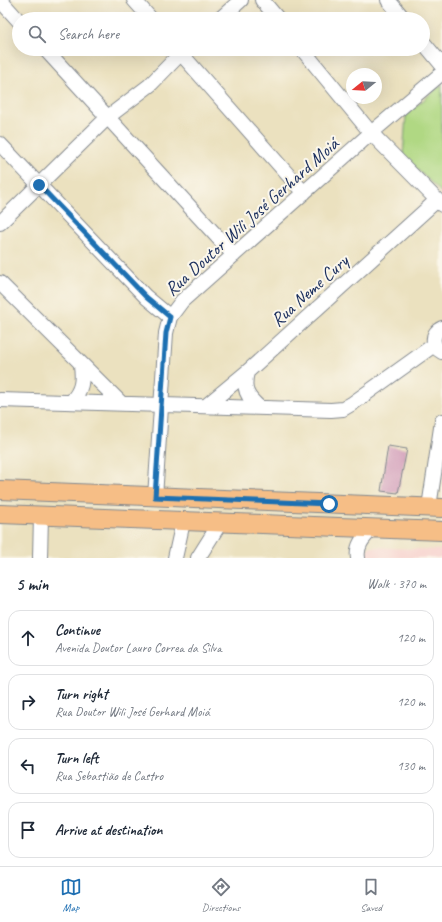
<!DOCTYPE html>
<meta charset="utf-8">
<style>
:root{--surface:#fff;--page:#f6f6f7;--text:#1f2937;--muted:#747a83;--line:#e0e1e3;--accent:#1f6fb2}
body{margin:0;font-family:Caveat,sans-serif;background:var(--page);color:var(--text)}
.compass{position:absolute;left:346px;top:68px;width:36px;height:36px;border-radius:50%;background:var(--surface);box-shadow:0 4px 16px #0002;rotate:252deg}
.stop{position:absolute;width:12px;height:12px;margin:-9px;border:3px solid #1f6fb2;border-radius:50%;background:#fff}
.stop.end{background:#1f6fb2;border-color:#fff;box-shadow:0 1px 4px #0008}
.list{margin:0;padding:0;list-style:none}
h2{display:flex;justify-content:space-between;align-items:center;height:52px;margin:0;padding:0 16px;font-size:17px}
h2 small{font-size:13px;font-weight:400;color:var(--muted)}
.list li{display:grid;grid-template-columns:26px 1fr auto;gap:12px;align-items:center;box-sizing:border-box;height:56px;margin:0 8px 8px;padding:0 8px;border:1px solid var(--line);border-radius:12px}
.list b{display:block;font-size:15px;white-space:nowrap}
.list p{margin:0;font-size:13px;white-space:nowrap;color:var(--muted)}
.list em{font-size:13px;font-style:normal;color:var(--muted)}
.icon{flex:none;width:22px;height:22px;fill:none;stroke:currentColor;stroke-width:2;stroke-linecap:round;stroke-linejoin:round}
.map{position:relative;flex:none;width:442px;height:558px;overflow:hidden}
.search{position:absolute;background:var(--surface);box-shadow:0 4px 16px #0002;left:12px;right:12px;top:12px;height:44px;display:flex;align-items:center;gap:10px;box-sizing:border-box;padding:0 14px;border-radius:22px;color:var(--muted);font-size:15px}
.sheet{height:308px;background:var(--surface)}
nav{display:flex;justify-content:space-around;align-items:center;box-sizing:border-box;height:56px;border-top:1px solid var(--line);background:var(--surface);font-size:11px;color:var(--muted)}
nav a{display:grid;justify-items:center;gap:2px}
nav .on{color:var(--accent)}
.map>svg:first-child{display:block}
.built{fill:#f7d0cc}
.green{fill:#b0d883;stroke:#668470}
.building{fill:#d19bb8}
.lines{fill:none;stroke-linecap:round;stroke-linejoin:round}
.minor-casing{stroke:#83888e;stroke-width:16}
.major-casing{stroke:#83888e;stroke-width:20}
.minor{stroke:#fff;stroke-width:14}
.major{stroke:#f6be86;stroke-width:18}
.route{stroke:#1f6fb2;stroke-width:5}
.labels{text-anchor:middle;stroke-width:4;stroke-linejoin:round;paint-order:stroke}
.street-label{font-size:19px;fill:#1b2f5e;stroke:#fbf7ec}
</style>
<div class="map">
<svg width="442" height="558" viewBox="0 0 442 558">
<rect width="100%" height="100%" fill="#fbf7ec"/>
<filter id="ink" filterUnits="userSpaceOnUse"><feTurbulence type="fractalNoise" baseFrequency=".025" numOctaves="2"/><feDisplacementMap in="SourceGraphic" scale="8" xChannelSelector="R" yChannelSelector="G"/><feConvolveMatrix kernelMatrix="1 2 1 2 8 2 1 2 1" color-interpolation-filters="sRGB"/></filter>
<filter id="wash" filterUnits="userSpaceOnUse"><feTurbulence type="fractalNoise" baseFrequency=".012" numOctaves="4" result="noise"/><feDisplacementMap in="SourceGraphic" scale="16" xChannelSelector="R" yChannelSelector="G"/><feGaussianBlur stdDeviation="0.9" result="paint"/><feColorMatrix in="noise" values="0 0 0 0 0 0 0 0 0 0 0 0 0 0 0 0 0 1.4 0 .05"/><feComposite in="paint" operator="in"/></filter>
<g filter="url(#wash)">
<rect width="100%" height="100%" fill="#ebe1bf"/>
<path class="built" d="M369,547L442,550V558H363Z"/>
<path class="green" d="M442,84V193L403,156L406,115Z"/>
<g id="blocks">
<path class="building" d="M388,446L407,449L398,493L381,491Z"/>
</g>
</g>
<g filter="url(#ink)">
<use href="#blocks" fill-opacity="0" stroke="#83888e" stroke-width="1"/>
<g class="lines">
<g class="minor-casing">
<path id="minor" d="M0,0L19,21
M134,0L151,19
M262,0L278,19
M388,0L404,19
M220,19L241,0
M423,42L442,65
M45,49L234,255
M177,49L304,193
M302,49L371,133L442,205
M0,144L146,297L170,317
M0,223L108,117L150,85L185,49
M0,283L121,403
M442,328C431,333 431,346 442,352
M247,372C243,389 246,396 260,408
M0,400L331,410L343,409L353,403L434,345
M71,402C82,390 83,381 81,365
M206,406L247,372L437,200
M155,497L166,333L170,317L182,301L371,133L442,73
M429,507L442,421
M40,558L41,516
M175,558L183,522
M198,558L220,523
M358,558C356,546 363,538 371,530"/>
</g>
<g class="major-casing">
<path id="major" d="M0,490L442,508
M0,514L442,531"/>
</g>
<use href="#minor" class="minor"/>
<use href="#major" class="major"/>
</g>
</g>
<g class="lines" filter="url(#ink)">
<path class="route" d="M39,185L146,297L170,317L166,333L155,497L329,504"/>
</g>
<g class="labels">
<g class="street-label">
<text transform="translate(251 216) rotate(-42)" y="7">Rua Doutor Wili José Gerhard Moiá</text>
<text transform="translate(309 290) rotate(-42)" y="7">Rua Neme Cury</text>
</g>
</g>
</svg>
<svg class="compass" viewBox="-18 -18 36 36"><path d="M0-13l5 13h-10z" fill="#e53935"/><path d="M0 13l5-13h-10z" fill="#747a83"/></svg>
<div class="stop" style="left:329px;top:504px"></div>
<div class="stop end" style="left:39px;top:185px"></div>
<div class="search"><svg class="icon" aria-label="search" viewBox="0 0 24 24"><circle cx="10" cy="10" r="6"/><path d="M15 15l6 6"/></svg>Search here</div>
</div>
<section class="sheet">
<h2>5 min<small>Walk · 370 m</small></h2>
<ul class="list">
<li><svg class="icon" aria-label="ahead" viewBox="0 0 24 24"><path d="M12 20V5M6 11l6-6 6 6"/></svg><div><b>Continue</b><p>Avenida Doutor Lauro Correa da Silva</p></div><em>120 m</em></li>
<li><svg class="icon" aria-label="right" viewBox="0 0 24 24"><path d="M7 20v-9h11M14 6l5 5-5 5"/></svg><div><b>Turn right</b><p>Rua Doutor Wili José Gerhard Moiá</p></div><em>120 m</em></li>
<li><svg class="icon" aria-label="left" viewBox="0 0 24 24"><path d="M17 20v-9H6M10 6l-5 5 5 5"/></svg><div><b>Turn left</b><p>Rua Sebastião de Castro</p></div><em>130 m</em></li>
<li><svg class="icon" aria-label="arrive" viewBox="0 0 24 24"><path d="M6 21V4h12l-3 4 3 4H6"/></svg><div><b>Arrive at destination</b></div></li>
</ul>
</section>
<nav>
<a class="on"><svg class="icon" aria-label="map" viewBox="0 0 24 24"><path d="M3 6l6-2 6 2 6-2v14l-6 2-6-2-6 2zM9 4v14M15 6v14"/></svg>Map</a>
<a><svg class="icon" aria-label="directions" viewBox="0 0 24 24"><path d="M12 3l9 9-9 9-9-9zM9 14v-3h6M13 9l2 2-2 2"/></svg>Directions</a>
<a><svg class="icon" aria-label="saved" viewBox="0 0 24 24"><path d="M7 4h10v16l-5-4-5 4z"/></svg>Saved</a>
</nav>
